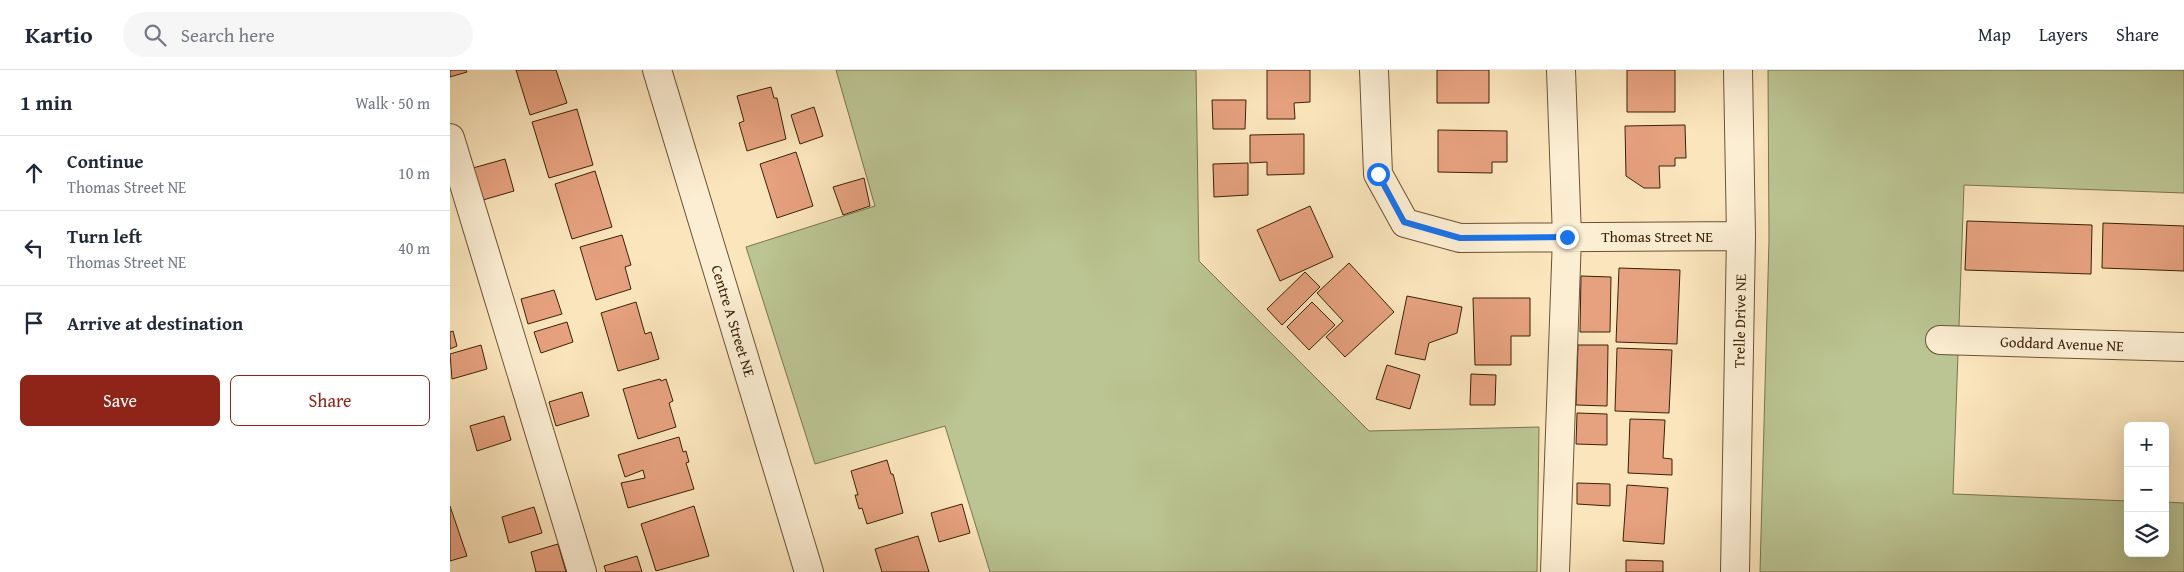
<!DOCTYPE html>
<meta charset="utf-8">
<style>
:root{--surface:#fff;--page:#f6f6f7;--text:#1f2937;--muted:#747a83;--line:#e0e1e3;--accent:#8f2418}
body{margin:0;font-family:"Gentium Book Plus",serif;background:var(--page);color:var(--text)}
.controls{position:absolute;right:15px;bottom:15px;display:grid;overflow:hidden;border-radius:8px;box-shadow:0 5px 20px #0002}
.controls button{width:45px;height:45px;display:grid;place-items:center;padding:0;border:0;border-bottom:1px solid var(--line);background:var(--surface);color:var(--text);font:25px sans-serif}
.stop{position:absolute;width:15px;height:15px;margin:-11px;border:4px solid #1a73e8;border-radius:50%;background:#fff}
.stop.end{background:#1a73e8;border-color:#fff;box-shadow:0 1px 5px #0008}
.list{margin:0;padding:0;list-style:none}
h2{display:flex;justify-content:space-between;align-items:center;height:65px;margin:0;padding:0 20px;font-size:21px}
h2 small{font-size:16px;font-weight:400;color:var(--muted)}
.list li{display:grid;grid-template-columns:32px 1fr auto;gap:15px;align-items:center;box-sizing:border-box;height:75px;padding:0 20px;border-top:1px solid var(--line)}
.list b{display:block;font-size:19px;white-space:nowrap}
.list p{margin:0;font-size:16px;white-space:nowrap;color:var(--muted)}
.list em{font-size:16px;font-style:normal;color:var(--muted)}
.actions{display:flex;gap:10px;padding:15px 20px}
.actions a{flex:1;padding:11px 0;border:1px solid var(--accent);border-radius:8px;text-align:center;font-size:18px;color:var(--accent)}
.actions .main{background:var(--accent);color:#fff}
.icon{flex:none;width:28px;height:28px;fill:none;stroke:currentColor;stroke-width:2;stroke-linecap:round;stroke-linejoin:round}
.map{position:relative;flex:none;width:1734px;height:502px;overflow:hidden}
header{display:flex;align-items:center;gap:30px;box-sizing:border-box;height:70px;padding:0 25px;background:var(--surface);border-bottom:1px solid var(--line)}
header strong{font-size:24px}
nav{display:flex;gap:28px;margin-inline-start:auto;font-size:18px}
.search{width:350px;height:45px;background:var(--page);display:flex;align-items:center;gap:12px;box-sizing:border-box;padding:0 18px;border-radius:28px;color:var(--muted);font-size:19px}
main{display:flex}
aside{flex:1;background:var(--surface)}
.map>svg:first-child{display:block}
.green{fill:#bbc593;stroke:#7a744c}
.building{fill:#e6a17f;stroke:#3a2205}
.lines{fill:none;stroke-linecap:round;stroke-linejoin:round}
.minor-casing{stroke:#6a5333;stroke-width:30}
.minor{stroke:#fceed3;stroke-width:28}
.route{stroke:#1a73e8;stroke-width:6}
.labels{text-anchor:middle;stroke-width:4;stroke-linejoin:round;paint-order:stroke}
.street-label{font-size:15px;fill:#3a2205;stroke:#fceed3}
</style>
<header>
<strong>Kartio</strong>
<div class="search"><svg class="icon" aria-label="search" viewBox="0 0 24 24"><circle cx="10" cy="10" r="6"/><path d="M15 15l6 6"/></svg>Search here</div>
<nav><a>Map</a><a>Layers</a><a>Share</a></nav>
</header>
<main>
<aside>
<h2>1 min<small>Walk · 50 m</small></h2>
<ul class="list">
<li><svg class="icon" aria-label="ahead" viewBox="0 0 24 24"><path d="M12 20V5M6 11l6-6 6 6"/></svg><div><b>Continue</b><p>Thomas Street NE</p></div><em>10 m</em></li>
<li><svg class="icon" aria-label="left" viewBox="0 0 24 24"><path d="M17 20v-9H6M10 6l-5 5 5 5"/></svg><div><b>Turn left</b><p>Thomas Street NE</p></div><em>40 m</em></li>
<li><svg class="icon" aria-label="arrive" viewBox="0 0 24 24"><path d="M6 21V4h12l-3 4 3 4H6"/></svg><div><b>Arrive at destination</b></div></li>
</ul>
<div class="actions"><a class="main">Save</a><a>Share</a></div>
</aside>
<div class="map">
<svg width="1734" height="502" viewBox="0 0 1734 502">
<rect width="100%" height="100%" fill="#fbe5bc"/>
<filter id="stains"><feTurbulence type="fractalNoise" baseFrequency=".004" numOctaves="4"/><feColorMatrix values="0 0 0 0 .2 0 0 0 0 .09 0 0 0 0 .02 0 0 0 .5 -.17"/></filter>
<radialGradient id="worn" r=".72"><stop offset=".6" stop-color="#630" stop-opacity="0"/><stop offset="1" stop-color="#630" stop-opacity=".3"/></radialGradient>
<path class="green" d="M386,0H746L749,191L919,361L1089,357L1087,502H540L495,356L365,394L296,177L425,136Z
M1318,0H1734V123L1514,115L1503,424L1678,431V483H1715V432L1734,433V502H1310L1319,170Z"/>
<path class="building" d="M0,0H16L17,2L0,7Z
M66,0H106L117,33L80,45Z
M817,0H860V32L844,33L845,49H817Z
M987,0H1039V33H987Z
M1177,0H1225V42H1177Z
M321,17L324,28H327L336,69L297,81L289,53L294,51L287,26Z
M762,30H796L795,59H763Z
M364,37L373,66L350,74L341,45Z
M127,39L143,95L99,108L82,52Z
M1235,55L1236,88H1225V96H1209L1210,118H1194L1176,106L1175,56Z
M988,60L1057,61V92H1042V103L988,102Z
M854,64V104L817,105V92L800,93V65Z
M346,82L363,136L327,148L310,94Z
M55,89L64,121L33,130L23,98Z
M798,93V125L764,127L763,94Z
M145,101L162,157L122,169L105,114Z
M414,108L420,136L393,145L383,117Z
M860,136L883,187L830,211L807,160Z
M1517,151L1642,155L1641,204L1515,200Z
M1653,153L1734,156V201L1652,198Z
M172,165L181,195L175,197L181,219L146,230L130,177Z
M899,193L944,242L895,287L876,267L893,251L867,223Z
M1169,198L1230,200L1227,274L1166,272Z
M855,202L870,217L832,255L817,239Z
M1131,206L1161,207L1160,262H1130Z
M104,220L112,244L78,254L71,229Z
M957,226L1012,237L1007,263L979,273L975,290L945,284Z
M1023,228H1080V266H1061V295H1025Z
M186,232L195,264L201,262L209,289L168,301L151,243Z
M862,232L885,255L859,280L837,257Z
M117,252L123,272L91,283L84,262Z
M3,261L7,276L0,279V262Z
M31,275L37,299L2,309L0,284Z
M1128,275H1158L1157,336L1126,335Z
M1167,278L1222,280L1219,343L1165,341Z
M937,295L970,305L960,339L926,329Z
M1021,304L1046,305L1045,335H1020Z
M210,309L211,311L216,309L223,331L219,333L226,357L188,369L173,319Z
M132,322L139,346L106,356L99,332Z
M1127,343L1157,344V375L1126,374Z
M54,346L61,370L27,381L20,356Z
M1180,349L1215,350L1213,388L1222,389V405L1178,403Z
M229,367L233,382L236,381L239,392L236,393L244,419L178,438L171,413L195,408L193,400L175,407L168,385Z
M437,390L441,404H443L453,443L417,454L412,438L409,439L405,425H408L401,401Z
M1127,413L1160,414V436L1127,434Z
M1177,415L1218,418L1214,474L1173,471Z
M512,434L520,463L489,472L481,443Z
M0,436L17,486L0,491Z
M244,436L259,486L206,501L191,454Z
M84,437L92,463L59,473L52,447Z
M468,466L479,502H432L425,479Z
M108,474L116,502H86L81,482Z
M187,486L192,502H156L154,496Z
M1176,490L1213,491V502H1176Z"/>
<g class="lines">
<g class="minor-casing">
<path id="minor" d="M207,0L359,502
M924,0L928,104L955,153L1010,168L1291,166
M0,68L132,502
M1490,270L1734,277
M1105,502L1117,167L1111,0
M1285,502L1291,166L1288,0"/>
</g>
<use href="#minor" class="minor"/>
</g>
<g class="lines">
<path class="route" d="M928,104L954,152L1010,168L1117,167"/>
</g>
<g class="labels">
<g class="street-label">
<text x="1207" y="172">Thomas Street NE</text>
<text transform="translate(283 251) rotate(73)" y="5">Centre A Street NE</text>
<text transform="translate(1290 251) rotate(-89)" y="5">Trelle Drive NE</text>
<text transform="translate(1612 274) rotate(2)" y="5">Goddard Avenue NE</text>
</g>
</g>
<rect width="100%" height="100%" filter="url(#stains)"/>
<rect width="100%" height="100%" fill="url(#worn)"/>
</svg>
<div class="controls">
<button>+</button>
<button>−</button>
<button><svg class="icon" aria-label="layers" viewBox="0 0 24 24"><path d="M12 4l9 5-9 5-9-5zM3 14l9 5 9-5"/></svg></button>
</div>
<div class="stop" style="left:928px;top:104px"></div>
<div class="stop end" style="left:1117px;top:167px"></div>
</div>
</main>
